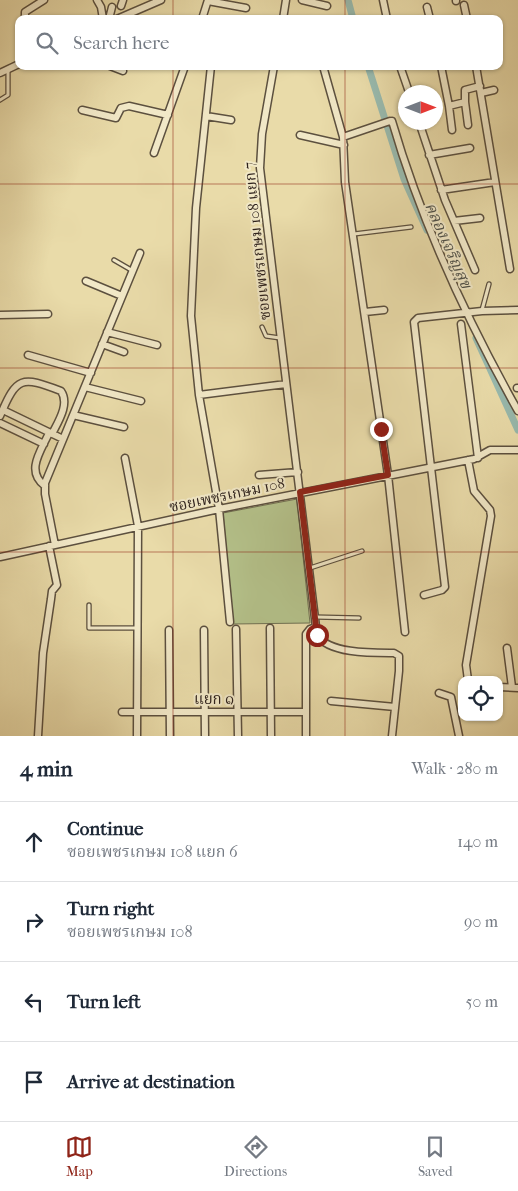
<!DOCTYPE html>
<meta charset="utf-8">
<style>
:root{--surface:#fff;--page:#f6f6f7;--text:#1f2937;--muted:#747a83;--line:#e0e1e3;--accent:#8f2418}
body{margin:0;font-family:"IM FELL French Canon","Noto Serif Thai",serif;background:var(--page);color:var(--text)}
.controls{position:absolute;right:15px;bottom:15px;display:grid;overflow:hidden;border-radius:10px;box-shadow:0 1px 4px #0004}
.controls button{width:45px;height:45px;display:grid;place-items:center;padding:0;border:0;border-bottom:1px solid var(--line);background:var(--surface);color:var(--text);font:25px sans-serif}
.compass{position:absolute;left:398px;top:85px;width:45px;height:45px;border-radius:50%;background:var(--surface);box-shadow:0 1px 4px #0004;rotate:90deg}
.stop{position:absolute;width:15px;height:15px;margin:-11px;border:4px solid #8f2418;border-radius:50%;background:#fff}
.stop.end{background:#8f2418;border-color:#fff;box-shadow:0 1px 5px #0008}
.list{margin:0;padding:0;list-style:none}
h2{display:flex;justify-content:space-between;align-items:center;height:65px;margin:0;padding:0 20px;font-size:21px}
h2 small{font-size:16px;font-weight:400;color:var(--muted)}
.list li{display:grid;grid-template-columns:32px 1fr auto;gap:15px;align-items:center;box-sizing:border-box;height:80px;padding:0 20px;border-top:1px solid var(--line)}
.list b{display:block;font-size:19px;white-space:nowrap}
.list p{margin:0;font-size:16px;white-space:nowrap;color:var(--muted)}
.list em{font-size:16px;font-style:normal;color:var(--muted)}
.icon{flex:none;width:28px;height:28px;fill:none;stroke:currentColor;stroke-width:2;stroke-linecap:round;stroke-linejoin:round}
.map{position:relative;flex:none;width:518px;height:736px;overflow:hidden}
.search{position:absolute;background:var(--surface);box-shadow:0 1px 4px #0004;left:15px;right:15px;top:15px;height:55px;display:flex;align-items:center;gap:12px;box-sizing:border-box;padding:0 18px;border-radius:10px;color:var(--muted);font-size:19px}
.sheet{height:385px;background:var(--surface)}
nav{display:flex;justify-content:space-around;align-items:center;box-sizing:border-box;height:70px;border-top:1px solid var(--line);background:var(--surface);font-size:14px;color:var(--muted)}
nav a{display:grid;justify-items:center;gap:2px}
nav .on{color:var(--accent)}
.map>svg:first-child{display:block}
.green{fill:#b4c18a;stroke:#707153}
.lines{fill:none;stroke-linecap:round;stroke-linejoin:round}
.canal{stroke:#98baae;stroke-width:7}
.service-casing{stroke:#5c503f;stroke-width:5.5}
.minor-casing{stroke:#5c503f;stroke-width:9}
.service{stroke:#f1e8c7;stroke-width:3}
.minor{stroke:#f1e8c7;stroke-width:6}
.route{stroke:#8f2418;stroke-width:6}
.grid{fill:none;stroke:#8f2418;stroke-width:1;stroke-opacity:0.55}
.labels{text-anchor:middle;stroke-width:4;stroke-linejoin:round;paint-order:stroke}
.street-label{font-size:15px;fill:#2d211c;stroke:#f1e8c7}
.water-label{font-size:16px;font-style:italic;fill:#4d4f48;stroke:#f1e8c7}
</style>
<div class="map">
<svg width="518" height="736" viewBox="0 0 518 736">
<rect width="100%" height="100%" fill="#e9dba9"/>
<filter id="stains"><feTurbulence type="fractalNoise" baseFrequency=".004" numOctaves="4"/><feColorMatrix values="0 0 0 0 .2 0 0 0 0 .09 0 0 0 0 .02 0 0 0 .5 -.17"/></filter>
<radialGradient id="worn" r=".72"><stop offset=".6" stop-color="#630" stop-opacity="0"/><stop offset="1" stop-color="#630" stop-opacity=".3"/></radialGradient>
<path class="green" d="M297,499L310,623L233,624L223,513Z"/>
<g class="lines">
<path class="canal" d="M348,0L353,19
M368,66L404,179L427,230
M476,338L518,430"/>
<g class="service-casing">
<path id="service" d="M0,100L8,95V70
M354,234L411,227
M114,260L133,271
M482,310L489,284
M262,327L266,336L280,338
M310,568L362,551
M89,605V628H136
M316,617L359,618"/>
</g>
<g class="minor-casing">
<path id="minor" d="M97,0L101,7L103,19
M302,0L327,6
M383,0L387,19
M456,0V1
M208,1L246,8
M464,5L467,19
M121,6L123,0
M427,7L430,19
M25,19V12L44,0
M109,19L112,7
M117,19L161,0
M202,19L208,0
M283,19L286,0
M110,66L123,71
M211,66L196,208L191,316L199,395L219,509L230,622
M274,66L262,134L260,168L317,635C329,654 373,653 394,653L399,656V671L392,736
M323,66L343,137L345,182L388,475L405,632
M400,66L409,92
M441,66L449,106L465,102V90L480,86
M476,66L510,269
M0,73L19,64
M481,93L494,90
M465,102L468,125
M449,106L452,130
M82,110L116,118L121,108L129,106L168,115
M206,116L231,120
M392,121C421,221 467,320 518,411
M419,122L445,200L475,270
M300,135L344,145
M343,137L390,121
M154,153L185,66
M429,155L470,148
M441,190L495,182
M454,221L480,218
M86,281L122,296
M365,312L384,310
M0,315L48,314
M461,324L478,458
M107,332L157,345
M102,344L124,352
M28,355L91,373
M85,387L141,401
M517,388H518
M199,395L286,384
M3,410L63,439
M73,415L124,427
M0,416C17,376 21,376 61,391C70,404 58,422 52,434
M0,423L44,444
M125,458L138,526L137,736
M259,475L298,472
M45,486C25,471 41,451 49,433
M55,545L45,494V483L140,253
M0,557L219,509L474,459L490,450H518
M424,595L442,590L445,587L414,322L418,318L482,311L518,310
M270,628L271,736
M236,629L238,736
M169,630L170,736
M204,630L205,736
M507,648L512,687
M468,680L466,665L491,516L490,510L474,491L468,460
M499,687L518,688
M439,693L451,697L459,736
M331,701L395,707
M122,712H306
M38,736L43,653L51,599L52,591L57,585L49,546
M306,736V634L310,629L316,627"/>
</g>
<use href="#service" class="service"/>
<use href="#minor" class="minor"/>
</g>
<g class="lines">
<path class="route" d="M317,635L300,492L388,475L381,429"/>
</g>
<path class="grid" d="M173,0V19M345,0V19M173,66V736M345,66V736M0,184H518M0,368H518M0,552H518"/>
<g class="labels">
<g class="street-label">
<text transform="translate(257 241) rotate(-96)" y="5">ซอยเพชรเกษม 108 แยก 7</text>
<text transform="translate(227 495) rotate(-12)" y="5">ซอยเพชรเกษม 108</text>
<text x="214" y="704">แยก ๑</text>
</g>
<g class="water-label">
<text transform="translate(449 245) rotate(66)" y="6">คลองเจริญสุข</text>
</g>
</g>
<rect width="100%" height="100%" filter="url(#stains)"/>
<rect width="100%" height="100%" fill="url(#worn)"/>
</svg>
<div class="controls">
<button><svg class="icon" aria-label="locate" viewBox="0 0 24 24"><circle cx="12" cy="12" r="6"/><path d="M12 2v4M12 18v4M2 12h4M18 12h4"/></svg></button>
</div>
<svg class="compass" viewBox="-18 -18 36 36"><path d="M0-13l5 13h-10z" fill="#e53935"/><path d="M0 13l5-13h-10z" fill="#747a83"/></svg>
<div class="stop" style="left:317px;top:635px"></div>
<div class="stop end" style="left:381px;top:429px"></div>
<div class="search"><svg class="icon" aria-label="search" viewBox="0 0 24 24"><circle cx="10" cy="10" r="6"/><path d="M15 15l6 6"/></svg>Search here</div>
</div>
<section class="sheet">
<h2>4 min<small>Walk · 280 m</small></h2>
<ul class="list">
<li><svg class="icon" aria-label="ahead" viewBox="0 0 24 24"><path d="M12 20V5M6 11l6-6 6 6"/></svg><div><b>Continue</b><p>ซอยเพชรเกษม 108 แยก 6</p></div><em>140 m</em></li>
<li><svg class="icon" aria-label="right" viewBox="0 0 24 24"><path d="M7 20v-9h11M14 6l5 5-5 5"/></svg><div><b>Turn right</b><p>ซอยเพชรเกษม 108</p></div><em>90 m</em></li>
<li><svg class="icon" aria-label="left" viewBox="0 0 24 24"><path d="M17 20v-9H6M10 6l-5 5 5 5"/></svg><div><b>Turn left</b></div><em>50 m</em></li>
<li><svg class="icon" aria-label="arrive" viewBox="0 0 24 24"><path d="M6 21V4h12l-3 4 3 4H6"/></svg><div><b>Arrive at destination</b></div></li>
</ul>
</section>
<nav>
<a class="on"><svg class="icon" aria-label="map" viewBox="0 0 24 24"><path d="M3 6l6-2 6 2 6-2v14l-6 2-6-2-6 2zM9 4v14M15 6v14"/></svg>Map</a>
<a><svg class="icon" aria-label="directions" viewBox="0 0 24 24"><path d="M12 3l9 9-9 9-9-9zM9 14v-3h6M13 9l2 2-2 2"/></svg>Directions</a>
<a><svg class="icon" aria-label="saved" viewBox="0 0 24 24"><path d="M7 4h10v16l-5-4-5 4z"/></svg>Saved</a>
</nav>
